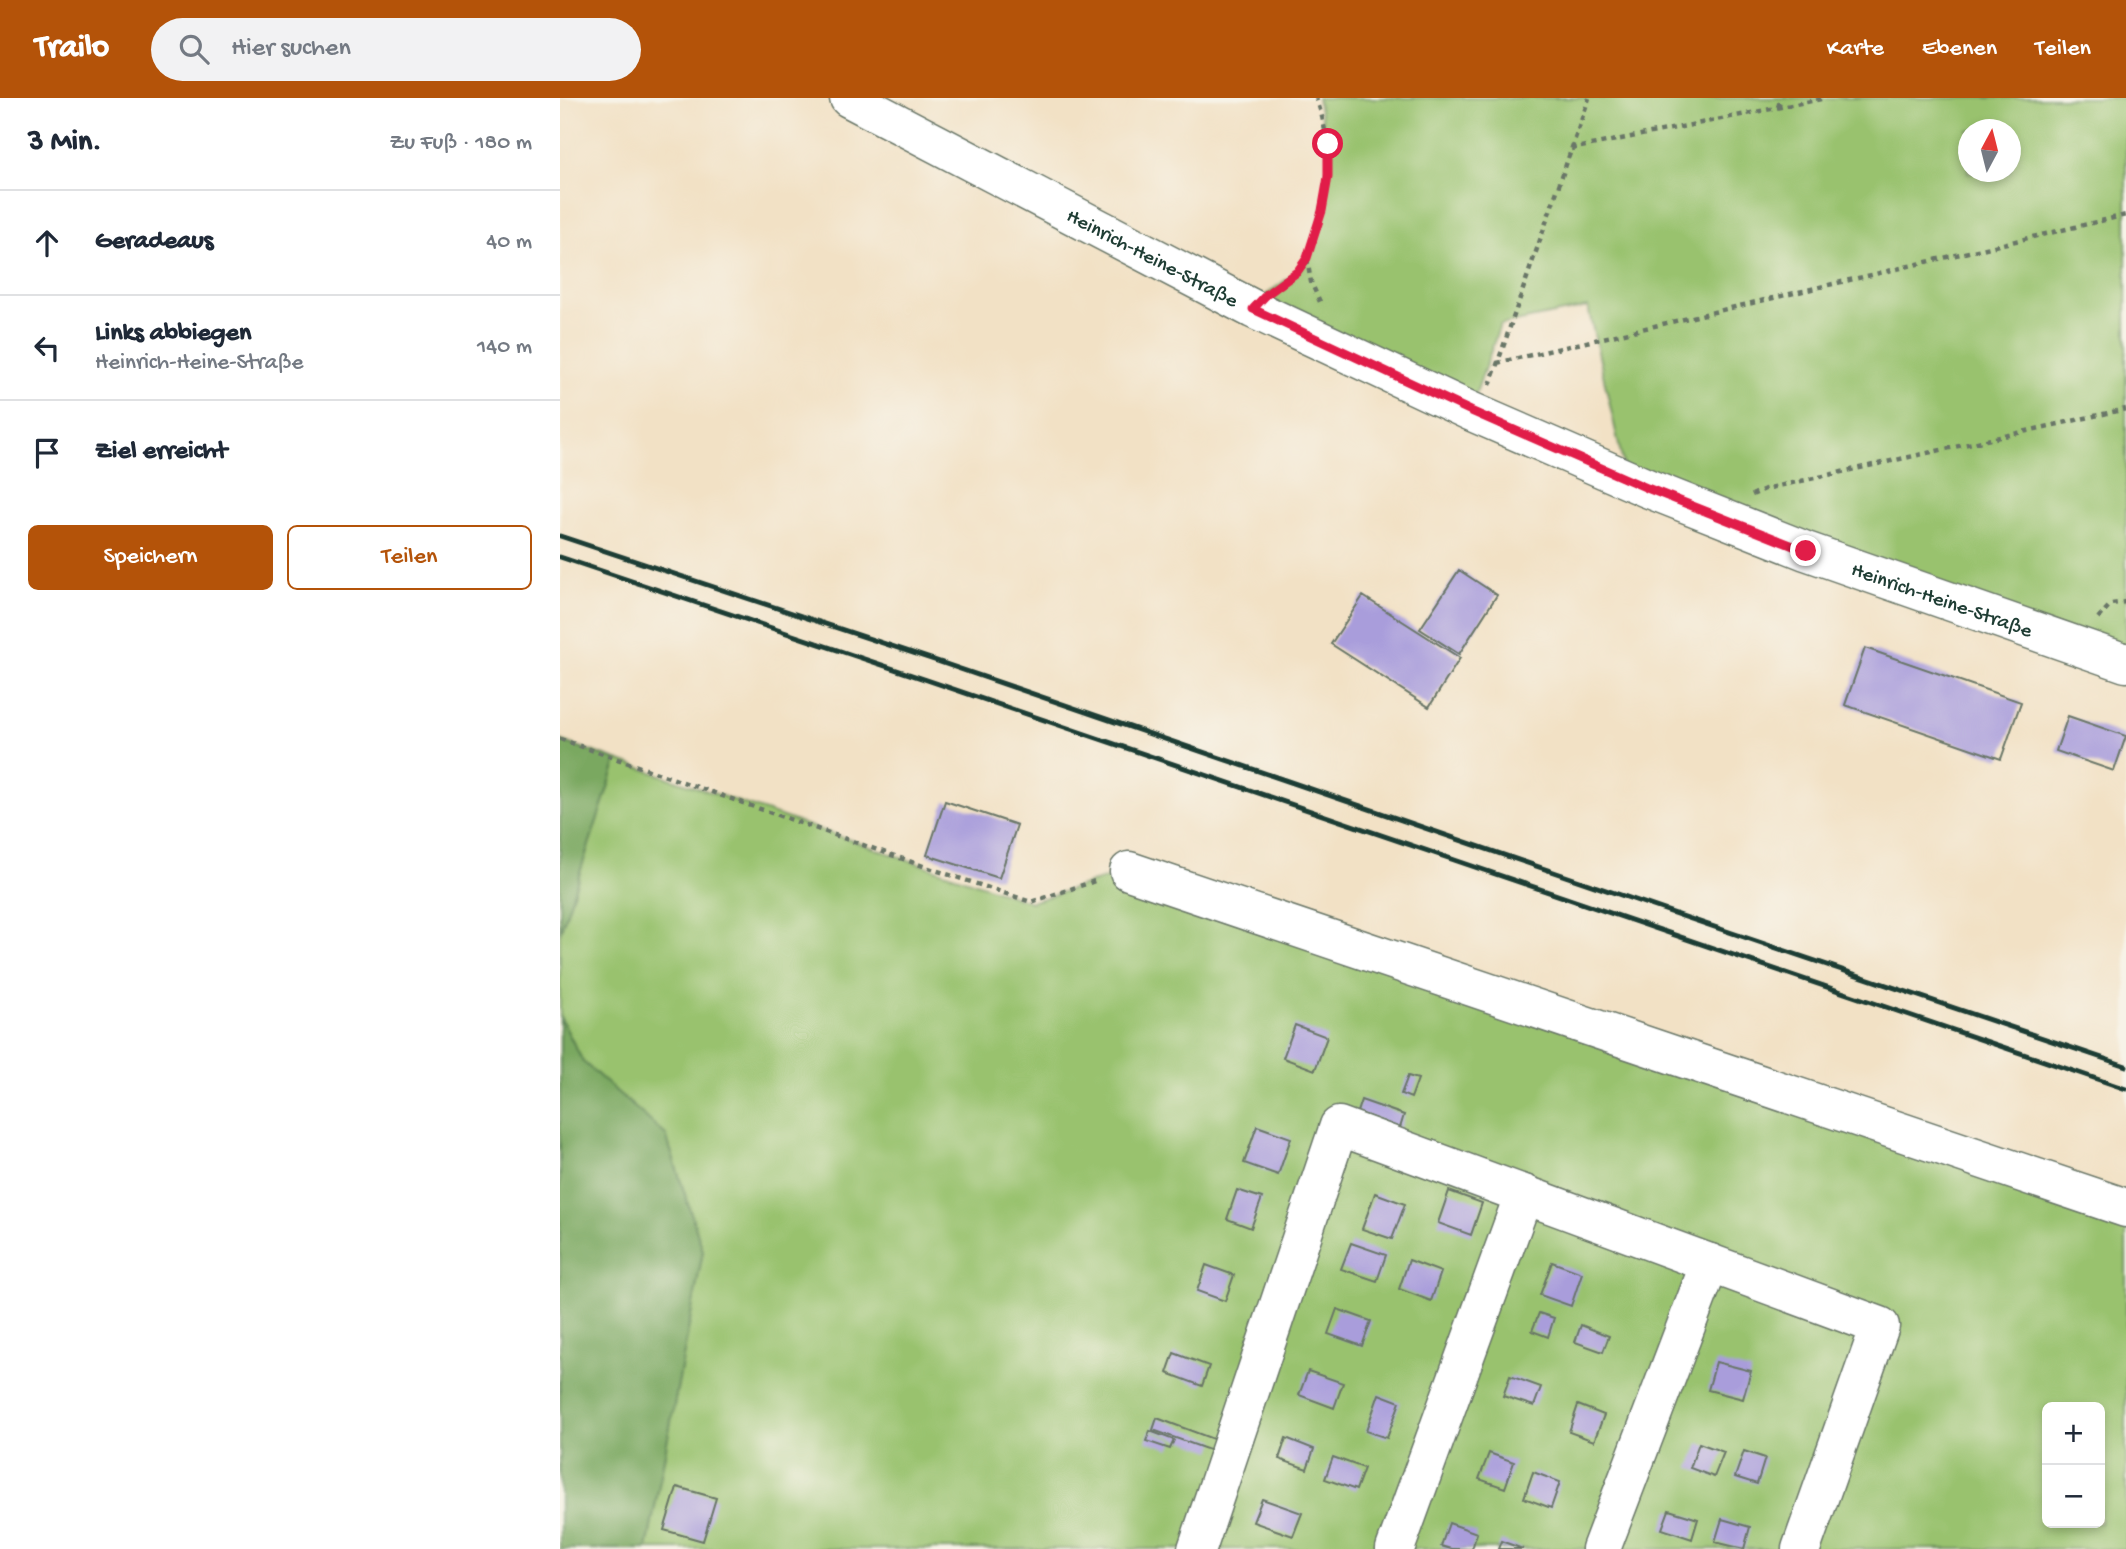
<!DOCTYPE html>
<html lang="de">
<meta charset="utf-8">
<style>
:root{--surface:#fff;--page:#f2f2f3;--text:#1f2937;--muted:#747a83;--line:#e0e1e3;--accent:#b45309}
body{margin:0;font-family:"Gochi Hand",sans-serif;background:var(--page);color:var(--text)}
.controls{position:absolute;right:21px;bottom:21px;display:grid;overflow:hidden;border-radius:10px;box-shadow:0 4px 10px #0003}
.controls button{width:63px;height:63px;display:grid;place-items:center;padding:0;border:0;border-bottom:2px solid var(--line);background:var(--surface);color:var(--text);font:35px sans-serif}
.compass{position:absolute;left:1398px;top:21px;width:63px;height:63px;border-radius:50%;background:var(--surface);box-shadow:0 4px 10px #0003;rotate:7deg}
.stop{position:absolute;width:21px;height:21px;margin:-16px;border:5px solid #e11d48;border-radius:50%;background:#fff}
.stop.end{background:#e11d48;border-color:#fff;box-shadow:0 2px 7px #0008}
.list{margin:0;padding:0;list-style:none}
h2{display:flex;justify-content:space-between;align-items:center;height:91px;margin:0;padding:0 28px;font-size:30px}
h2 small{font-size:23px;font-weight:400;color:var(--muted)}
.list li{display:grid;grid-template-columns:46px 1fr auto;gap:21px;align-items:center;box-sizing:border-box;height:105px;padding:0 28px;border-top:2px solid var(--line)}
.list b{display:block;font-size:26px;white-space:nowrap}
.list p{margin:0;font-size:23px;white-space:nowrap;color:var(--muted)}
.list em{font-size:23px;font-style:normal;color:var(--muted)}
.actions{display:flex;gap:14px;padding:21px 28px}
.actions a{flex:1;padding:16px 0;border:2px solid var(--accent);border-radius:10px;text-align:center;font-size:24px;color:var(--accent)}
.actions .main{background:var(--accent);color:#fff}
.icon{flex:none;width:38px;height:38px;fill:none;stroke:currentColor;stroke-width:2;stroke-linecap:round;stroke-linejoin:round}
.map{position:relative;flex:none;width:1566px;height:1451px;overflow:hidden}
header{display:flex;align-items:center;gap:42px;box-sizing:border-box;height:98px;padding:0 35px;background:var(--accent);color:#fff}
header strong{font-size:33px}
nav{display:flex;gap:38px;margin-inline-start:auto;font-size:24px}
.search{width:490px;height:63px;background:var(--page);display:flex;align-items:center;gap:18px;box-sizing:border-box;padding:0 24px;border-radius:38px;color:var(--muted);font-size:26px}
main{display:flex}
aside{flex:1;background:var(--surface)}
.map>svg:first-child{display:block}
.green{fill:#99c26e;stroke:#5c8051;stroke-width:2;fill-rule:evenodd}
.forest{fill:#7aa861;stroke:#4c724a;stroke-width:2}
.building{fill:#a99ddb}
.lines{fill:none;stroke-linecap:round;stroke-linejoin:round}
.minor-casing{stroke:#697667;stroke-width:41}
.path{stroke:#697667;stroke-width:4.5;stroke-dasharray:5 5;stroke-linecap:butt}
.minor{stroke:#fff;stroke-width:38}
.rail{stroke:#1f3d34;stroke-width:5}
.route{stroke:#e11d48;stroke-width:9}
.labels{text-anchor:middle;stroke-width:6;stroke-linejoin:round;paint-order:stroke}
.street-label{font-size:21px;fill:#1f3d34;stroke:#f7f3e8}
</style>
<header>
<strong>Trailo</strong>
<div class="search"><svg class="icon" aria-label="search" viewBox="0 0 24 24"><circle cx="10" cy="10" r="6"/><path d="M15 15l6 6"/></svg>Hier suchen</div>
<nav><a>Karte</a><a>Ebenen</a><a>Teilen</a></nav>
</header>
<main>
<aside>
<h2>3 Min.<small>Zu Fuß · 180 m</small></h2>
<ul class="list">
<li><svg class="icon" aria-label="ahead" viewBox="0 0 24 24"><path d="M12 20V5M6 11l6-6 6 6"/></svg><div><b>Geradeaus</b></div><em>40 m</em></li>
<li><svg class="icon" aria-label="left" viewBox="0 0 24 24"><path d="M17 20v-9H6M10 6l-5 5 5 5"/></svg><div><b>Links abbiegen</b><p>Heinrich-Heine-Straße</p></div><em>140 m</em></li>
<li><svg class="icon" aria-label="arrive" viewBox="0 0 24 24"><path d="M6 21V4h12l-3 4 3 4H6"/></svg><div><b>Ziel erreicht</b></div></li>
</ul>
<div class="actions"><a class="main">Speichern</a><a>Teilen</a></div>
</aside>
<div class="map">
<svg width="1566" height="1451" viewBox="0 0 1566 1451">
<rect width="100%" height="100%" fill="#f7f3e8"/>
<filter id="ink" filterUnits="userSpaceOnUse"><feTurbulence type="fractalNoise" baseFrequency=".0143" numOctaves="2"/><feDisplacementMap in="SourceGraphic" scale="14" xChannelSelector="R" yChannelSelector="G"/><feConvolveMatrix kernelMatrix="1 2 1 2 8 2 1 2 1" color-interpolation-filters="sRGB"/></filter>
<filter id="wash" filterUnits="userSpaceOnUse"><feTurbulence type="fractalNoise" baseFrequency=".00686" numOctaves="4" result="noise"/><feDisplacementMap in="SourceGraphic" scale="28" xChannelSelector="R" yChannelSelector="G"/><feGaussianBlur stdDeviation="1.57" result="paint"/><feColorMatrix in="noise" values="0 0 0 0 0 0 0 0 0 0 0 0 0 0 0 0 0 1.4 0 .05"/><feComposite in="paint" operator="in"/></filter>
<g filter="url(#wash)">
<rect width="100%" height="100%" fill="#f2e1c5"/>
<path class="green" d="M757,0H1566V565L1066,379L1028,209L940,227L910,312L693,211L707,196L737,174L748,161L762,113L769,79L768,46ZM1408,32H1450V74H1408Z
M57,662L471,804L569,773L1566,1110V1451H87L143,1153L106,1038L23,964L0,919V835ZM1487,1309H1540V1425H1487Z"/>
<path class="forest" d="M0,642L57,662L0,835Z
M0,919L23,964L106,1037L143,1153L87,1451H0Z"/>
<g id="blocks">
<path class="building" d="M899,472L937,497L899,556L860,531Z
M803,498L900,560L869,609L771,546Z
M1305,550L1461,604L1441,661L1285,607Z
M1508,618L1566,638L1554,673L1496,653Z
M385,703L457,727L439,780L367,757Z
M735,927L767,939L755,972L723,960Z
M848,978L858,981L851,1000L841,996Z
M801,1002L844,1017L840,1030L797,1014Z
M697,1028L731,1040L718,1077L684,1065Z
M677,1092L702,1100L691,1130L667,1121Z
M889,1093L922,1105L911,1137L878,1125Z
M815,1095L845,1106L832,1141L802,1131Z
M791,1145L826,1157L817,1183L781,1171Z
M849,1162L881,1174L871,1203L839,1191Z
M992,1164L1022,1175L1011,1208L980,1197Z
M646,1167L674,1177L665,1203L637,1193Z
M777,1211L811,1223L802,1248L768,1236Z
M979,1215L994,1220L988,1239L972,1233Z
M1021,1227L1049,1238L1043,1254L1015,1244Z
M614,1255L649,1268L642,1288L607,1275Z
M1156,1264L1191,1273L1183,1301L1148,1292Z
M748,1273L783,1285L774,1310L739,1297Z
M950,1278L981,1289L974,1308L943,1298Z
M819,1296L840,1304L827,1340L806,1333Z
M1018,1307L1044,1317L1034,1343L1009,1334Z
M597,1320L656,1342L652,1353L593,1332Z
M590,1333L614,1342L610,1351L586,1343Z
M726,1340L754,1351L747,1371L719,1361Z
M1139,1345L1164,1354L1154,1379L1130,1370Z
M1184,1353L1205,1360L1197,1386L1175,1379Z
M929,1355L954,1364L945,1390L919,1381Z
M773,1359L804,1370L796,1392L765,1381Z
M973,1374L1000,1384L991,1410L964,1400Z
M117,1389L156,1400L143,1443L104,1432Z
M702,1401L742,1415L733,1438L693,1424Z
M1109,1412L1138,1421L1132,1441L1102,1431Z
M1162,1421L1190,1429L1184,1451L1155,1444Z
M889,1425L917,1435L912,1451H891L881,1448Z
M941,1443L963,1451H938Z"/>
</g>
</g>
<g filter="url(#ink)">
<use href="#blocks" fill-opacity="0" stroke="#697667" stroke-width="2"/>
<g class="lines">
<g class="minor-casing">
<g id="minor">
<path id="s1" d="M289,0L693,211L910,313L1087,390L1246,453L1566,565"/>
<path d="M569,773L1566,1110"/>
<path d="M637,1451L779,1028L1320,1228L1241,1451"/>
<path d="M835,1451L964,1096"/>
<path d="M1041,1451L1150,1165"/>
</g>
</g>
<path class="path" d="M1218,9L1221,0
M1011,51L1266,0
M747,161L751,184L761,206
M720,188C730,180 742,172 747,161C750,155 751,146 753,140C769,93 774,47 756,0
M937,265L1566,117
M930,287L1029,0
M1192,397L1205,391L1566,311
M1538,520L1551,506L1566,504
M0,641L369,770L471,804L538,782"/>
<use href="#minor" class="minor"/>
<path class="rail" d="M0,438L374,562L1122,818L1566,968
M0,459L367,582L1566,991"/>
</g>
</g>
<g class="lines" filter="url(#ink)">
<path class="route" d="M768,46V79L762,113L747,160L737,174L707,196L693,211L911,313L1087,390L1246,453"/>
</g>
<g class="labels">
<g class="street-label">
<text dy="7" stroke="none"><textPath href="#s1" startOffset="343">Heinrich-Heine-Straße</textPath></text>
<text dy="7" stroke="none"><textPath href="#s1" startOffset="1204">Heinrich-Heine-Straße</textPath></text>
</g>
</g>
</svg>
<div class="controls">
<button>+</button>
<button>−</button>
</div>
<svg class="compass" viewBox="-18 -18 36 36"><path d="M0-13l5 13h-10z" fill="#e53935"/><path d="M0 13l5-13h-10z" fill="#747a83"/></svg>
<div class="stop" style="left:768px;top:46px"></div>
<div class="stop end" style="left:1246px;top:453px"></div>
</div>
</main>
